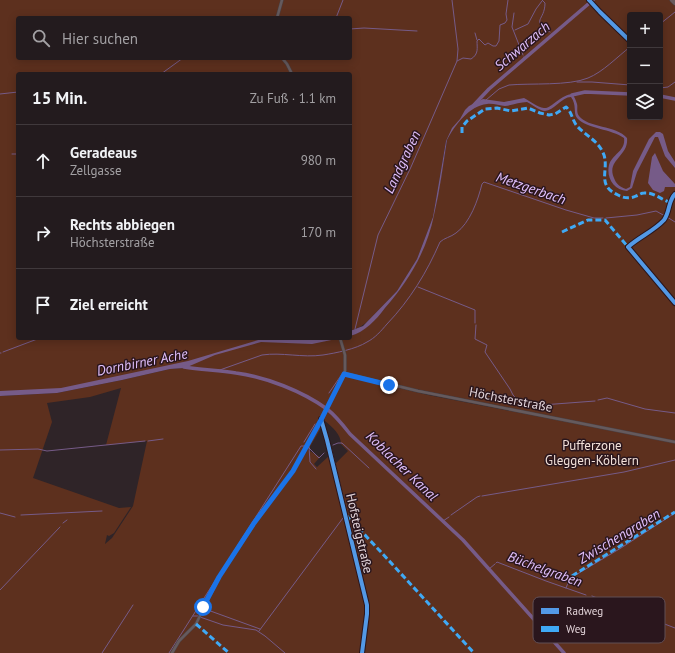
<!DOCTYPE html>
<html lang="de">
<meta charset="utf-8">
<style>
:root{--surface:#231b1e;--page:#2b2427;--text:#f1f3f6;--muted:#a3a1a4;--line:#40393c}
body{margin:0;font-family:"PT Sans",sans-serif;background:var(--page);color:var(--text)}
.controls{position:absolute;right:12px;top:12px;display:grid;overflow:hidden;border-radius:4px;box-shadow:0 2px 10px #0003}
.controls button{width:36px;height:36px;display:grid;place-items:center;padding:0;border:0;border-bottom:1px solid var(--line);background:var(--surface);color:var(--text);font:20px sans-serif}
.stop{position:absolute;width:12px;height:12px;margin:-9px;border:3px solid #1a73e8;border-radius:50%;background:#fff}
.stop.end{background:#1a73e8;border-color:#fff;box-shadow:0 1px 4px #0008}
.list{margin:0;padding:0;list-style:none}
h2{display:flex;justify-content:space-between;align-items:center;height:52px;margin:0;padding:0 16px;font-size:17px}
h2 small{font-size:13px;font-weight:400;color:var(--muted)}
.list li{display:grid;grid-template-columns:26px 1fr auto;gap:12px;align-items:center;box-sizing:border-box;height:72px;padding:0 16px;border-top:1px solid var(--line)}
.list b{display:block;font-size:15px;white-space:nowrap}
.list p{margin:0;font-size:13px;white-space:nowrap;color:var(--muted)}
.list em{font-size:13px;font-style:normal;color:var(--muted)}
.icon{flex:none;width:22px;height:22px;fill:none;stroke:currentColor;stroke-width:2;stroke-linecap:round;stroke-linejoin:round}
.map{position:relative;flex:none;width:675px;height:653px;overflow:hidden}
.search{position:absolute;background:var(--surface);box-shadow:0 2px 10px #0003;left:16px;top:16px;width:336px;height:44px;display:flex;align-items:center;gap:10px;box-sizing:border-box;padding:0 14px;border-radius:4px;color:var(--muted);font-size:15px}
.panel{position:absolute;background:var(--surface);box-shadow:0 2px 10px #0003;left:16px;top:72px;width:336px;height:268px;border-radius:4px}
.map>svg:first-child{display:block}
.green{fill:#5d301e;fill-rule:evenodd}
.water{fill:#765b88}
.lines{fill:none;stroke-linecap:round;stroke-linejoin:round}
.stream{stroke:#765b88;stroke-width:1}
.river{stroke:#765b88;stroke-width:3.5}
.street-casing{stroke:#4b4144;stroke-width:2.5}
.secondary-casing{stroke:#4b4144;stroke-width:3.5}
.highway-casing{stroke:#4b4144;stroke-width:5}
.street{stroke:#5f5558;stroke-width:1.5}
.secondary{stroke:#655a5d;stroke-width:2.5}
.highway{stroke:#6a5b5e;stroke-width:4}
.quiet{stroke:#3fa9f5;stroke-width:3;stroke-dasharray:6 3;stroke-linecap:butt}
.cycleway-casing{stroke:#2a161d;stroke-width:6}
.cycleway{stroke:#5399e6;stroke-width:4}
.route{stroke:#1a73e8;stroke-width:5}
.labels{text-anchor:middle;stroke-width:3;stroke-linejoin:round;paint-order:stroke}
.street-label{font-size:13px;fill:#e1d2d7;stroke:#2a161d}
.park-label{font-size:13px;fill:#f2e0d8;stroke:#2a161d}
.water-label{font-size:14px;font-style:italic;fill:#e2c0fd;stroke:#2a161d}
.key{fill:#2a161d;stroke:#614e55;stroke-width:1}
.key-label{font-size:11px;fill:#e1d2d7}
</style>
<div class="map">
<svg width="675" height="653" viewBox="0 0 675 653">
<rect width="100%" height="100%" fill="#2f2428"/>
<path class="green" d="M0,0H670L675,4V441L346,375L428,395L675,443V653H562L560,651L561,653H0V396L57,393L122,380L170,369L185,368L187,365L57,391L0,393ZM630,15H660V117H630ZM18,18H350V58H18ZM18,74H350V331L360,327L367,322L397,291L417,259L433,217L446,141L452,131L447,140C436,207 432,254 385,308C375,319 365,332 350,336V338H18ZM121,388L106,445L147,441L133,506L112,538L105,544L107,535L109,536L114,533L131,507L119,508L33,478L52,422L47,403L90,397ZM325,421C332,427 341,434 341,444L348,451L333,466L330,455L317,467L314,464L320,457L308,450Z"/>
<path class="water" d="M574,94L573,95C575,98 576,101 577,104C578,107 576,112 579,116C588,128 616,125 627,138C629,156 606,160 614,178C616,184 620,187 626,189L630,187L633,171L649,139L656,132H660L663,134L668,151L675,162V168L665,156L658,137H655L637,172L632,188L627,191C614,190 606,178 609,165C612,154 626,151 624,138C612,129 587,129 577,118C573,113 577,105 571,97C560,97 552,115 541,110C536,108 531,104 527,102C520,102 513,105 505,106C500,106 493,103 487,104C469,106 455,125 447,140C443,165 440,190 434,215C427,250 409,281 385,308C376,320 365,332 350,336V331L363,326L397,291L417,259L433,217L446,141L452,128L460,119L465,110L469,106L483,99L504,102L524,98C530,101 537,107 544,108C552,109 560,94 574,94Z
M655,153L663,171L675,184V187H665L664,191L660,193L653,190L648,183L652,157Z
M265,338L316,339L341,338L312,344L261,342L215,355L185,368L170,369L122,380L57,393L0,396V391L61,388L188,361Z"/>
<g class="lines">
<path class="stream" d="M542,0L545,3C545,21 530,20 550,32
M514,13L512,27L523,55
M336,18L343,0
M660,24L675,12
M350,29L364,28L417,31
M515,30L528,24L536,9L542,1
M475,33L477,40
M552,34H553
M524,57V59
M457,61L463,58L471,59C479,54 477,48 477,41L479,39L485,45L488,43L493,46H496L499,41L500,25L505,23L507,20L506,14L508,0
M161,74L183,58
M577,82H592L630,85
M660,88L668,87L675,82
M0,94L18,92
M486,100L499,89L509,85C531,83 569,86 588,78C603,72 617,57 630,47
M12,154H18
M667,217L675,222
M606,218L637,215L656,211L665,216
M418,287L475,310V323
M476,325L475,339L487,345L485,352L487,355L510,389L513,395L517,399L542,405L595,401
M355,329L378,235L411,167L457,61L458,49L452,0
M3,352L40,338
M0,353H1
M217,371L262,355C282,352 302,358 323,355C336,353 356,349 367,342C375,338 381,331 387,324C410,300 427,272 440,242C444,238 451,237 456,233C470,223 478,200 482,184L484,182L566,210L594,218H603
M329,393L342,374
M598,400L607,398L645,409L675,413
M148,441L163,439
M304,442L315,424
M333,445L338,443H342L369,468
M308,447L319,458L324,453
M309,447L310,462L316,469
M331,447L347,514
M0,450L38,449L47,451L145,441
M482,496L624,472L675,460
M0,513L15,517
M21,515L102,511
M451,515L477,497L480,496
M348,518L369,609L363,650
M443,521L449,517
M63,523L67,520
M496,563L497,562L546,581L586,595
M489,569L495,564
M574,576L621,548L675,513
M566,588L570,578
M0,590L60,527
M592,596L675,628
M205,609L260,629
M193,616H198
M200,617L223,625L256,630L265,636L285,653
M259,631L343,518
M102,653L133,605
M169,653L301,446H305"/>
<path class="river" d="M572,95L585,92L630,94
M660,96L675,99
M472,107L489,89L593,0
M184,367C201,370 218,370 236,373C266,377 302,391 327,409C336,416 343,425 350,434L463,540L564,653"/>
<g class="street-casing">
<path id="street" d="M675,194C668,201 670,212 664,220C654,231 639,237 628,247L675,303
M321,419L327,440L367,605V614L362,653"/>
</g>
<g class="secondary-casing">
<path id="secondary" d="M277,18L282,0
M282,58L287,64L292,74
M344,373L418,391L675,442
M172,653L179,641L196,624L219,577L255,523L293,471L321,419L345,371V355L340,338"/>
</g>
<g class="highway-casing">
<path id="highway" d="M672,0L675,3"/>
</g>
<use href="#street" class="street"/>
<use href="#secondary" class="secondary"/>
<use href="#highway" class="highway"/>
<path class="quiet" d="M462,133V127L467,121L485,109L497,108L511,111L528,108L540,113L549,115L555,114L566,107C572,112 572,120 577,126C586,136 599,141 604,155C609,171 596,185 618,195C623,198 630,199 636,196C639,195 641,193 644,193C654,192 661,200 670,202
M562,232L588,220H605L628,247
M346,515L381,552L474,653
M572,576L675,512
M196,624L229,653"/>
<g class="cycleway-casing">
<path id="cycleway" d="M589,0L600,12L630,41
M675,194C668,201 670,212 664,220C654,231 639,237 628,247L675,303
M321,419L327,440L367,605V614L362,653"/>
</g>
<use href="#cycleway" class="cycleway"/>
</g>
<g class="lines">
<path class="route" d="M203,607L219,577L254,523L293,471L321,420L344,374L389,385"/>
</g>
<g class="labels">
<g class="street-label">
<text transform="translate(511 399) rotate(11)" y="5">Höchsterstraße</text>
<text transform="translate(360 533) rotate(77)" y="5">Hofsteigstraße</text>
</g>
<g class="park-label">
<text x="592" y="450">Pufferzone<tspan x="592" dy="15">Gleggen-Köblern</tspan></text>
</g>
<g class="water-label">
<text transform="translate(522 46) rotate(-40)" y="5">Schwarzach</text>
<text transform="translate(402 162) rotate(-65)" y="5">Landgraben</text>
<text transform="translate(531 188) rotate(19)" y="5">Metzgerbach</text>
<text transform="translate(142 362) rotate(-11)" y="5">Dornbirner Ache</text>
<text transform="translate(402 466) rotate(44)" y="5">Koblacher Kanal</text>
<text transform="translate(619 536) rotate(-31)" y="5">Zwischengraben</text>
<text transform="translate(545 569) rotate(20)" y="5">Büchelgraben</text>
</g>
</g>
<rect x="533" y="597" width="132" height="46" rx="6" class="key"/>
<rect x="541" y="608" width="18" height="6" fill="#5399e6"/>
<rect x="541" y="626" width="18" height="6" fill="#3fa9f5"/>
<g class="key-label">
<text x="566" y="615">Radweg</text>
<text x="566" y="633">Weg</text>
</g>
</svg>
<div class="controls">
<button>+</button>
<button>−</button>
<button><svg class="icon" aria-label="layers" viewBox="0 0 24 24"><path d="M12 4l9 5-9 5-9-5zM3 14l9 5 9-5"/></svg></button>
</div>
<div class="stop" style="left:203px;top:607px"></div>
<div class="stop end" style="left:389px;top:385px"></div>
<div class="search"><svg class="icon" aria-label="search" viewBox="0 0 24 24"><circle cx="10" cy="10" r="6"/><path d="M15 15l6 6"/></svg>Hier suchen</div>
<section class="panel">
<h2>15 Min.<small>Zu Fuß · 1.1 km</small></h2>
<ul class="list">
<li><svg class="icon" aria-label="ahead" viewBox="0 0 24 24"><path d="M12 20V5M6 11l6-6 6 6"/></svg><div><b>Geradeaus</b><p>Zellgasse</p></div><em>980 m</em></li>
<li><svg class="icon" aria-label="right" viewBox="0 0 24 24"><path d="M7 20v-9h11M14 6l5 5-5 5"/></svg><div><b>Rechts abbiegen</b><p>Höchsterstraße</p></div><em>170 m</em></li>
<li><svg class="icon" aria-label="arrive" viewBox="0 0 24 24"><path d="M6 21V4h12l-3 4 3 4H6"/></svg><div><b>Ziel erreicht</b></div></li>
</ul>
</section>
</div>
